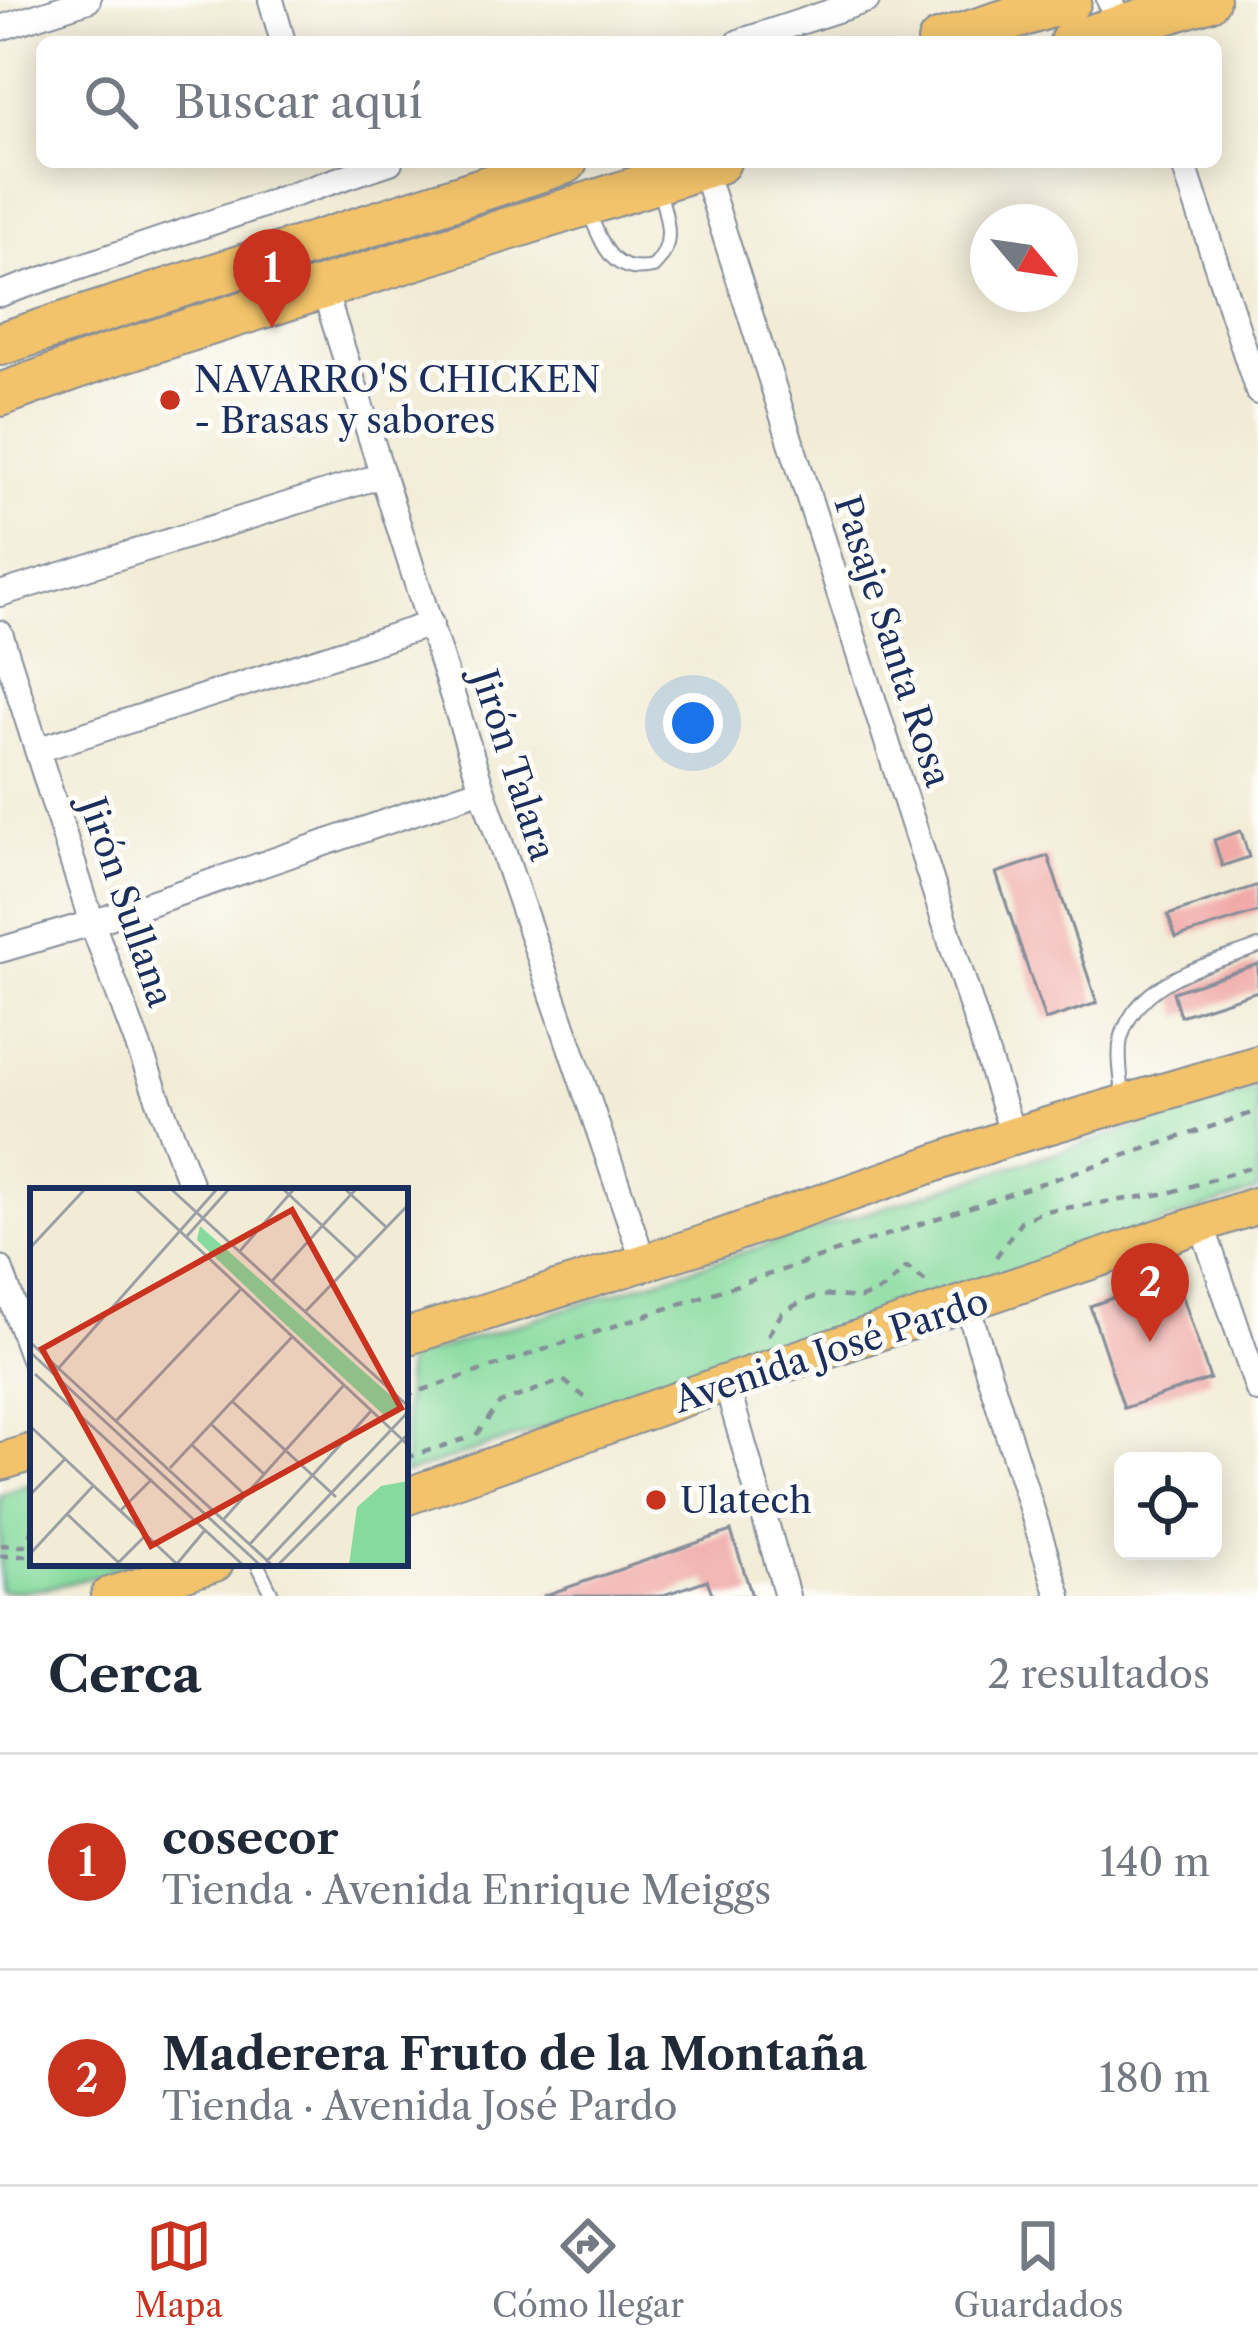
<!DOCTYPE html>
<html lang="es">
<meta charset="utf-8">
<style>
:root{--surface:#fff;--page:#f6f6f7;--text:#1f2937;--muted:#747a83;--line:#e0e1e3;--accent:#c8321e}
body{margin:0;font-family:"Libre Caslon Text",serif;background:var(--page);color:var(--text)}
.controls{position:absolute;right:36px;bottom:36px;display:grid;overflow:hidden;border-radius:18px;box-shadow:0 6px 30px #0003}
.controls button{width:108px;height:108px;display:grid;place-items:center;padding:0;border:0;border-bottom:3px solid var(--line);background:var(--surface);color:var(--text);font:60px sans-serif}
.compass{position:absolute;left:970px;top:204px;width:108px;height:108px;border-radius:50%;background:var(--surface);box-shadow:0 6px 30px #0003;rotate:119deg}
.you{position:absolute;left:693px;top:723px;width:42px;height:42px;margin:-30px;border:9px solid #fff;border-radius:50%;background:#1a73e8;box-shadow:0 0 0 18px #1a73e833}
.badge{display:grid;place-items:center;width:78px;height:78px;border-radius:50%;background:var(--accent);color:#fff;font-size:39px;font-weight:700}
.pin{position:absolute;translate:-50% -99px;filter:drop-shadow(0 3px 6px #0008)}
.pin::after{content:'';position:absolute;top:63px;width:42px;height:36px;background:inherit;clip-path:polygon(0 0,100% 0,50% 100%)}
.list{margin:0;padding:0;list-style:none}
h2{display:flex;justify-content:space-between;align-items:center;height:156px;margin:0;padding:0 48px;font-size:51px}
h2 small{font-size:39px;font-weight:400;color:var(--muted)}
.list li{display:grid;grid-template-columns:78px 1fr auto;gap:36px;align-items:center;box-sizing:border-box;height:216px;padding:0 48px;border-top:3px solid var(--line)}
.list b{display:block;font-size:45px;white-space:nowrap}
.list p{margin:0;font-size:39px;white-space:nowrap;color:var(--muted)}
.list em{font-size:39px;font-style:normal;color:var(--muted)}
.icon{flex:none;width:66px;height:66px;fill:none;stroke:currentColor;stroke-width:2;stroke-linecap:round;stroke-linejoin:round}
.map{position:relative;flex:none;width:1258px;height:1596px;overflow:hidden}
.search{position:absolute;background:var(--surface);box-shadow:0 6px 30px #0003;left:36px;right:36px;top:36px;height:132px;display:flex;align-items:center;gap:30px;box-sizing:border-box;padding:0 42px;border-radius:18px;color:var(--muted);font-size:45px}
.sheet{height:588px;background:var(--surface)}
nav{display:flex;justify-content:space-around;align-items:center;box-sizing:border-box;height:168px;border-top:3px solid var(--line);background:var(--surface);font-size:33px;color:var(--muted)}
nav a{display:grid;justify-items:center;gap:6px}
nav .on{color:var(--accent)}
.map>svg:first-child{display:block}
.green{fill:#86da9d;stroke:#50847e;stroke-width:3}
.building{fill:#f0aaa8}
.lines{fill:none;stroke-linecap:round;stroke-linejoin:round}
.lane-casing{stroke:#868e9a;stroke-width:16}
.street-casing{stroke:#868e9a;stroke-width:28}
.primary-casing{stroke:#868e9a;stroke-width:40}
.highway-casing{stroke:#868e9a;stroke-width:46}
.path{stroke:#868e9a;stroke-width:4.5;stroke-dasharray:9 9;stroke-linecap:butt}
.lane{stroke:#fff;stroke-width:12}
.street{stroke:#fff;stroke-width:24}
.primary{stroke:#f2c36a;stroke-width:36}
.highway{stroke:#f2c36a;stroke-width:42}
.poi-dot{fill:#c8321e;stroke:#fdfcf7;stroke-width:4.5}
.labels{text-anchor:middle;stroke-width:10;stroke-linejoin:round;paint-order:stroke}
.poi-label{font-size:36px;fill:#1b2f5e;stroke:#fdfcf7;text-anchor:start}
.street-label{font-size:36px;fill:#1b2f5e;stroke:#fdfcf7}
.inset-road{fill:none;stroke:#9ca0a6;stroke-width:3}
.view{fill:#c8321e;fill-opacity:0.15;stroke:#c8321e;stroke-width:6}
.inset-edge{fill:none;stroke:#1b2f5e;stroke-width:6}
</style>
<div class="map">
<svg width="1258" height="1596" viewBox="0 0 1258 1596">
<rect width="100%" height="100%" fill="#fdfcf7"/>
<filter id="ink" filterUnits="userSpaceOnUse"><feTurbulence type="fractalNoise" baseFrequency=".00833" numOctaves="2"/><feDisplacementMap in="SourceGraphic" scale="24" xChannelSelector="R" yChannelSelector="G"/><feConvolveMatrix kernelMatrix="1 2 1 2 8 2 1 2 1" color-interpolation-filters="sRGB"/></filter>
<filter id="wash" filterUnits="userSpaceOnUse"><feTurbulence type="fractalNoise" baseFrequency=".004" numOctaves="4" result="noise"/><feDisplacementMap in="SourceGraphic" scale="48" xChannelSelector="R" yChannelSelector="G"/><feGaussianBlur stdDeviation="2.7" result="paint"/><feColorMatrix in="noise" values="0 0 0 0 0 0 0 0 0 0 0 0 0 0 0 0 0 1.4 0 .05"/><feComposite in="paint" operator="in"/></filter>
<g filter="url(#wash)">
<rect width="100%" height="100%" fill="#f2ecd6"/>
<path class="green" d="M1258,1088V1191L405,1474V1360Z
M33,1483V1563H137C101,1575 35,1596 0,1590V1495Z"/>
<g id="blocks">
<path class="building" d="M1241,831L1249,857L1222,866L1214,840Z
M1048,856L1097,1003L1045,1020L996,873Z
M1258,885V912L1176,938L1168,915Z
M1258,964V991L1180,1016L1173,992Z
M1176,1276L1210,1379L1124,1408L1090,1306Z
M731,1531L752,1596H713L707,1580L661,1596H543Z"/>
</g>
</g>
<g filter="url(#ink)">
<use href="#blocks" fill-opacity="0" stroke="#868e9a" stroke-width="3"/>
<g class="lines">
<g class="lane-casing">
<path id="lane" d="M588,212C604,244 610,276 653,267C678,244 666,216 658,187
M1123,1097C1122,1080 1117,1056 1121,1039C1138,978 1206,966 1258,947
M257,1563L273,1596"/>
</g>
<g class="street-casing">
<path id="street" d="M271,0L283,42
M1109,0L1128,36
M0,28L88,0
M739,42L867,0
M1183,162L1258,392
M703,167L1013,1136
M323,287L482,789L644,1263
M0,294L390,162
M0,594L383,475
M0,633L92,923L193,1191
M37,750L431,624
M0,950L92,923L482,789
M1202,1225L1258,1390
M0,1268L33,1359
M967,1305L1059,1596
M726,1383L787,1596"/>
</g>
<g class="primary-casing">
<path id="primary" d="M405,1337L697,1246L1013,1136L1258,1064
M0,1462L33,1452
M405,1497L726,1383L1258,1205
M109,1596L215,1563"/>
</g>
<g class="highway-casing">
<path id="highway" d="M939,42L1070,0
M1071,42L1208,0
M0,344L566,162
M0,395L108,356L719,162"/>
</g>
<path class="path" d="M996,1257L1021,1221L1044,1211L1169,1193L1258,1165
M768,1335L782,1313L801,1302L821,1295L861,1298L884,1289L907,1267L928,1284
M405,1396L1258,1111
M476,1435L500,1403L563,1380L587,1399
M405,1458L465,1439
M0,1545L24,1546L33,1529
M0,1556H33"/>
<use href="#lane" class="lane"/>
<use href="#street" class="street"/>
<use href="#primary" class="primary"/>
<use href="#highway" class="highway"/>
</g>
</g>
<g class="poi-dot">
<circle cx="170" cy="400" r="12"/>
<circle cx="656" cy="1500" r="12"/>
</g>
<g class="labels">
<g class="poi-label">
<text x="194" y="392">NAVARRO'S CHICKEN<tspan x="194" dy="41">- Brasas y sabores</tspan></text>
<text x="680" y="1513">Ulatech</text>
</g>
<g class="street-label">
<text transform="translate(893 641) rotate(72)" y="13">Pasaje Santa Rosa</text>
<text transform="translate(514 765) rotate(72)" y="13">Jirón Talara</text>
<text transform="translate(127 902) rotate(71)" y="13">Jirón Sullana</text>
<text transform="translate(831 1350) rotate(-18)" y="13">Avenida José Pardo</text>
</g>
</g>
<g transform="translate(30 1188)">
<rect width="378" height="378" fill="#f2ecd6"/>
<path d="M170,38L368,214L369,225L356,229L255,136L167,52ZM378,293V377H319L327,319L351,298Z" fill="#86da9d"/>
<path class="inset-road" d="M105,1L378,257M141,1L378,218M253,1L328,71M315,1L356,39M157,48L199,1M0,60L55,1M209,64L264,1M242,93L326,1M275,124L378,17M0,154L242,377M0,164L230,377M27,182L187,1M5,186L213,377M203,214L306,309M86,233L211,101M181,236L235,287M0,238L148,377M162,257L216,308M140,280L262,149M0,307L35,271M90,323L122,291M37,326L89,375M193,332L314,197M220,356L341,223M0,366L63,298M89,374L116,347M236,374L378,224M146,377L176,341M248,377L378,246"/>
<path class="view" d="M262,22L371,220L121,358L12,161Z"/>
<rect width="378" height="378" class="inset-edge"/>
</g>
</svg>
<div class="controls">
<button><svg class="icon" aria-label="locate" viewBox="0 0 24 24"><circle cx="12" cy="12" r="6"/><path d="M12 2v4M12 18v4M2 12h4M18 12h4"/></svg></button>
</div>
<svg class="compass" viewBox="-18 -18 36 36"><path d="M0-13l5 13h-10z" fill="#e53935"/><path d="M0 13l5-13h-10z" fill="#747a83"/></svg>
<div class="you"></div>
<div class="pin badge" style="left:272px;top:328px">1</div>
<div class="pin badge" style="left:1150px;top:1342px">2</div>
<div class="search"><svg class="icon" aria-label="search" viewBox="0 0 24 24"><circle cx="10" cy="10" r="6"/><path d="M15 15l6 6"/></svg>Buscar aquí</div>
</div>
<section class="sheet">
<h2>Cerca<small>2 resultados</small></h2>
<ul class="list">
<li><span class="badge">1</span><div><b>cosecor</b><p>Tienda · Avenida Enrique Meiggs</p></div><em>140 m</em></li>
<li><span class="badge">2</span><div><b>Maderera Fruto de la Montaña</b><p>Tienda · Avenida José Pardo</p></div><em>180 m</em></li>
</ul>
</section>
<nav>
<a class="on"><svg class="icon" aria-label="map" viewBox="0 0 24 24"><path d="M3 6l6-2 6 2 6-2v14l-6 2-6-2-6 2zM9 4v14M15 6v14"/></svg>Mapa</a>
<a><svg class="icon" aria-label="directions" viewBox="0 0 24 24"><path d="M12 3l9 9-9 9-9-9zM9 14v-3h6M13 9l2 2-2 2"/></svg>Cómo llegar</a>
<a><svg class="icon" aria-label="saved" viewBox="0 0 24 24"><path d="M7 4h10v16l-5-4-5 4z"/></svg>Guardados</a>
</nav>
